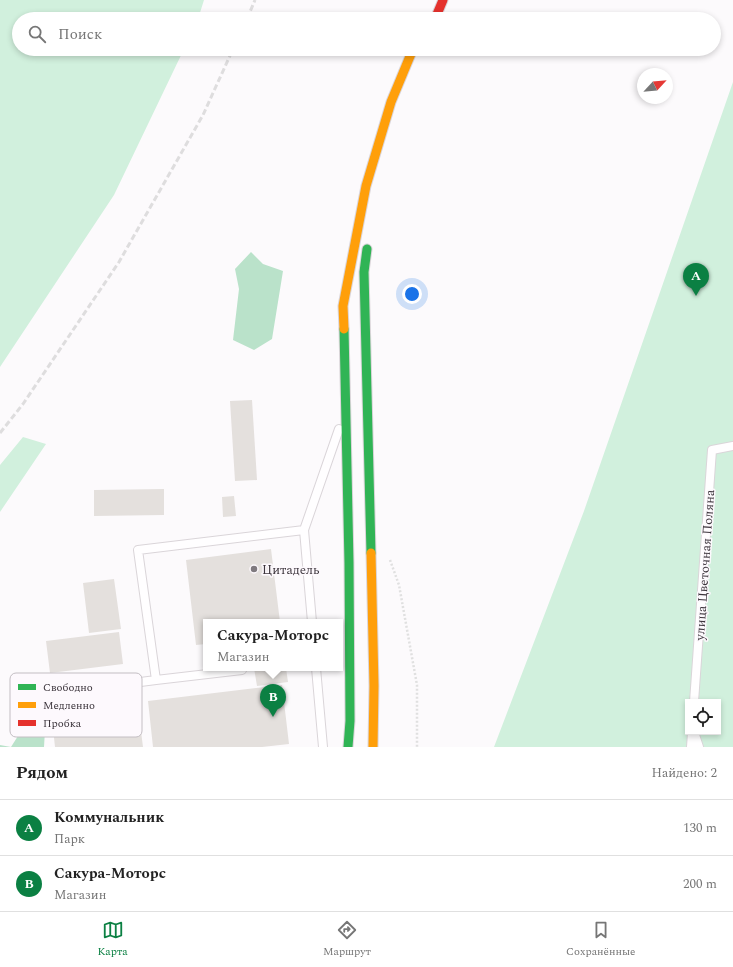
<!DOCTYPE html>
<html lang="ru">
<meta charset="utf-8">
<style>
:root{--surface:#fff;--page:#f6f6f6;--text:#222;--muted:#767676;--line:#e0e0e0;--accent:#0b8043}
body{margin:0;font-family:Spectral,serif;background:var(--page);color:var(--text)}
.controls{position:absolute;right:12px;bottom:12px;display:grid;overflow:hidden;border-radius:0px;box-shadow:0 2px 6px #0003}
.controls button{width:36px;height:36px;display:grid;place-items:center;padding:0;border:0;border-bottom:1px solid var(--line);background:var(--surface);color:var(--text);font:20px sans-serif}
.compass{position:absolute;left:637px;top:68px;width:36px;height:36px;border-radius:50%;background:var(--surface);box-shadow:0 2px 6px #0003;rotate:64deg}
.you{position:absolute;left:412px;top:294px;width:14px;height:14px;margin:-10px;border:3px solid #fff;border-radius:50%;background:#1a73e8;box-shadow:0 0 0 6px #1a73e833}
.badge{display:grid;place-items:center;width:26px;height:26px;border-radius:50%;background:var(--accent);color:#fff;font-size:13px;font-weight:700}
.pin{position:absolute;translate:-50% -33px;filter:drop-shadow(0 1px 2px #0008)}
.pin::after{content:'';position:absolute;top:21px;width:14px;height:12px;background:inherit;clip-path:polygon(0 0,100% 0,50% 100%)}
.popup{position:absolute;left:203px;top:619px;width:140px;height:52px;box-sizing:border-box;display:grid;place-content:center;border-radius:0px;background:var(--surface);filter:drop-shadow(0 1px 3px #0005);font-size:13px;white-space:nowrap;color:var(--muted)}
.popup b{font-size:15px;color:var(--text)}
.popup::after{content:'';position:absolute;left:50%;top:100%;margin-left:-8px;border:8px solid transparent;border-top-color:var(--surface)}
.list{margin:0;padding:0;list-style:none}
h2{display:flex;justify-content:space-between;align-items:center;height:52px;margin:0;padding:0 16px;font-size:17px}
h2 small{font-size:13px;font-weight:400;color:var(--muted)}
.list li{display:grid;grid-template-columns:26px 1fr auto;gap:12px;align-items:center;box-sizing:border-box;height:56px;padding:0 16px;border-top:1px solid var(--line)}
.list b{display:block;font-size:15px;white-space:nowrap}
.list p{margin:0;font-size:13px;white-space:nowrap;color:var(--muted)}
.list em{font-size:13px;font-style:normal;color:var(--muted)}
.icon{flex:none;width:22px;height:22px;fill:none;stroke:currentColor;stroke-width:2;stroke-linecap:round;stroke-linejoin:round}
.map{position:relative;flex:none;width:733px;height:747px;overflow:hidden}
.search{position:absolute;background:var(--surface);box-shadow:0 2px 6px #0003;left:12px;right:12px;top:12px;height:44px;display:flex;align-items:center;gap:10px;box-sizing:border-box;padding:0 14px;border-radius:22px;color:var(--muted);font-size:15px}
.sheet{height:164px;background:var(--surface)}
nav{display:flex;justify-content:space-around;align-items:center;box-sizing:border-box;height:56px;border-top:1px solid var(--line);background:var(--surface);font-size:11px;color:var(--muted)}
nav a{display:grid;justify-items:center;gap:2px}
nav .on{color:var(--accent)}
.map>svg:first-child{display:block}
.green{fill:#d1f0dd;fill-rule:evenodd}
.forest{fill:#bae2ca}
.building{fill:#e4e0dd}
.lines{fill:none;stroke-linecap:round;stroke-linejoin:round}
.lane-casing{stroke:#dad5d9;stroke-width:10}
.fast-casing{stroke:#dad5d9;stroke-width:11}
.slow-casing{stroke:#dad5d9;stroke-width:11}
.jam-casing{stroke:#dad5d9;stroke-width:11}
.path{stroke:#e0e0e0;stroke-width:2.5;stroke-dasharray:2 2;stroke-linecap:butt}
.lane{stroke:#fffeff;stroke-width:8}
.fast{stroke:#30b455;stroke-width:9}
.slow{stroke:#ff9f0a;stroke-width:9}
.jam{stroke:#e5322d;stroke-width:9}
.rail{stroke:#deddde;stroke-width:3;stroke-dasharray:6 3;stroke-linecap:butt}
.poi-dot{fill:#7f7a7f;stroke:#fdf9fd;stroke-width:1.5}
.labels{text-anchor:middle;stroke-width:3;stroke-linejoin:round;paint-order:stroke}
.street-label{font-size:13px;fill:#3c353c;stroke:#fdf9fd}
.poi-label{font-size:13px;fill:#3c353c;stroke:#fdf9fd;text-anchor:start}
.key{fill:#fdf9fd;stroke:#c3bec3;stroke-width:1}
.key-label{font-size:11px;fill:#3c353c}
</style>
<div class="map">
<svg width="733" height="747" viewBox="0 0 733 747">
<rect width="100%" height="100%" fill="#fcfafc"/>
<path class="green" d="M0,0H204L198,19H19V49H184L114,195L0,367Z
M733,82V747H494L584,511ZM688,702H718V732H688Z
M23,437L46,444L0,512V465Z"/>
<path class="forest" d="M251,252L263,264L283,271L272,339L254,350L233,340L239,289L235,269Z
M23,728L45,730L44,747H0V745L11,747Z"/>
<path class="building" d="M252,400L257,480L235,481L230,401Z
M164,489V515L94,516V490Z
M234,496L236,516L223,517L222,497Z
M271,549L280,622H206V644L196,645L186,560Z
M114,579L121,629L89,633L83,583Z
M119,632L123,664L50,673L46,641Z
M254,668H286L288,682L257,686Z
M282,685L289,744L262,747H153L148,701Z
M137,700L143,747H55L51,710Z"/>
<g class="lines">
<g class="lane-casing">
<path id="lane" d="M304,530L312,622
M316,668L323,747
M242,670L156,680L138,550L304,530L339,429
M78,690L156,680
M694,702L712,450L733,446
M694,732L699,747
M691,747L692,733"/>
</g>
<g class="fast-casing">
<path id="fast" d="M367,249L364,272L371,553
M344,329L349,563L350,721L348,747"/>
</g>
<g class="slow-casing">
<path id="slow" d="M344,329L343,306L366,186L391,102L413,49
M371,553L374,686L373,747"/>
</g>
<g class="jam-casing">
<path id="jam" d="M435,19L443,0"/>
</g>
<path class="path" d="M390,560L399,585L417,685V747"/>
<use href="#lane" class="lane"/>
<use href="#fast" class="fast"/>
<use href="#slow" class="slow"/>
<use href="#jam" class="jam"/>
<path class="rail" d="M247,19L255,0
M0,433L23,404L119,262L203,115L233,49"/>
</g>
<circle class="poi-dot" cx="254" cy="569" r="4"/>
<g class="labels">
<g class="street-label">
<text transform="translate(704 565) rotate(-86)" y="5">улица Цветочная Поляна</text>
</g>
<g class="poi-label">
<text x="262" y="574">Цитадель</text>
</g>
</g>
<rect x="10" y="673" width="132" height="64" rx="6" class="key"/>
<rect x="18" y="684" width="18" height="6" fill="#30b455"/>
<rect x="18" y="702" width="18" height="6" fill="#ff9f0a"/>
<rect x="18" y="720" width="18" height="6" fill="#e5322d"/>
<g class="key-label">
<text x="43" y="691">Свободно</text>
<text x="43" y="709">Медленно</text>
<text x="43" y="727">Пробка</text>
</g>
</svg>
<div class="controls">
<button><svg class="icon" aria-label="locate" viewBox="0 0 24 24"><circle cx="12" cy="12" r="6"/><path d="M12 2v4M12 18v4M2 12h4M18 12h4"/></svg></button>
</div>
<svg class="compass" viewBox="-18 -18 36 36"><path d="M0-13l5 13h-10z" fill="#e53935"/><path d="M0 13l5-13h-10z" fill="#767676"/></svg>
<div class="you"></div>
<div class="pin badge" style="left:696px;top:296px">A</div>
<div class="pin badge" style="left:273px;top:717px">B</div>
<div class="popup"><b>Сакура-Моторс</b>Магазин</div>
<div class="search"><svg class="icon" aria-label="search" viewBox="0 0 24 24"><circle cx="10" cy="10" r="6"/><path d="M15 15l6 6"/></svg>Поиск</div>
</div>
<section class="sheet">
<h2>Рядом<small>Найдено: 2</small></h2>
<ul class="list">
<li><span class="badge">A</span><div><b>Коммунальник</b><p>Парк</p></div><em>130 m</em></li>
<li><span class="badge">B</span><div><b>Сакура-Моторс</b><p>Магазин</p></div><em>200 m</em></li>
</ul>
</section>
<nav>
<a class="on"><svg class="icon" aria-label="map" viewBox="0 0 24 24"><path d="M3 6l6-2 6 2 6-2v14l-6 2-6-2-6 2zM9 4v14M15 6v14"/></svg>Карта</a>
<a><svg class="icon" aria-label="directions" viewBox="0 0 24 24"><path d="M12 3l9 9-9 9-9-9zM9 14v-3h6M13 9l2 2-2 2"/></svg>Маршрут</a>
<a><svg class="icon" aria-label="saved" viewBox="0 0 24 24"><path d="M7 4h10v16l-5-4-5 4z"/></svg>Сохранённые</a>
</nav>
